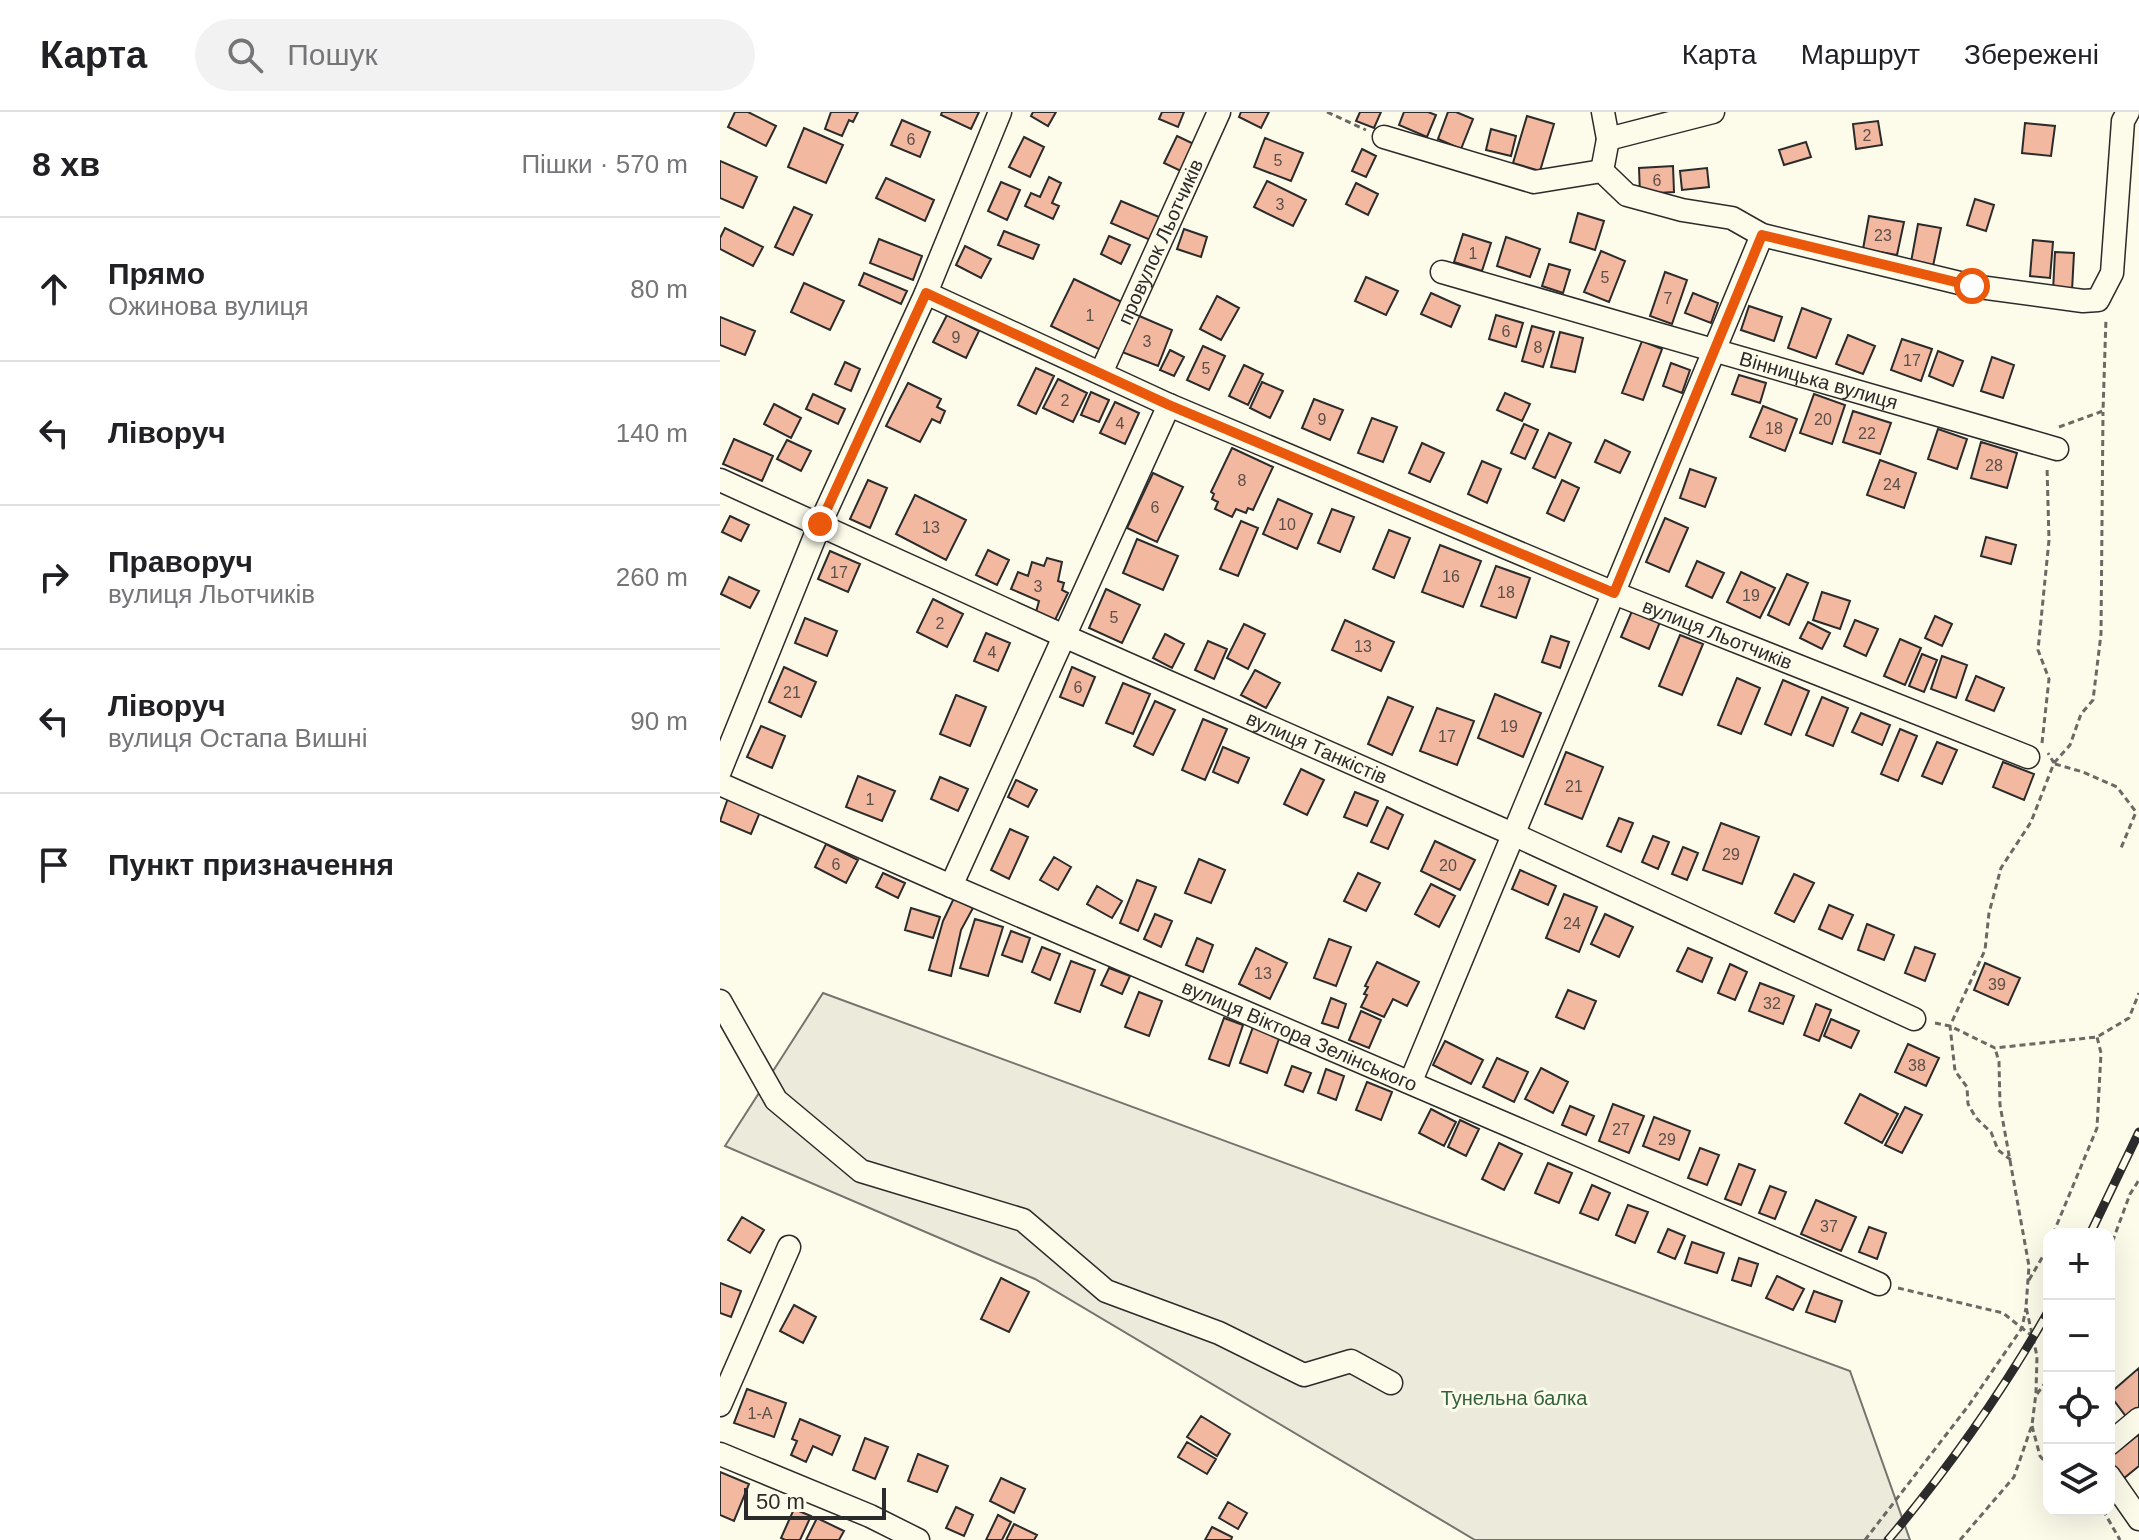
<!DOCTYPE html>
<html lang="uk">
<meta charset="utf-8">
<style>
:root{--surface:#fff;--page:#f2f2f2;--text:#202124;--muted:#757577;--line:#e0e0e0}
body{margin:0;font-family:Arial,sans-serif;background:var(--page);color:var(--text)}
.controls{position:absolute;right:24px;bottom:24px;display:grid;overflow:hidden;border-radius:16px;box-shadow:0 8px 32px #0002}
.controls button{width:72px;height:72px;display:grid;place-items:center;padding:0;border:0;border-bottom:2px solid var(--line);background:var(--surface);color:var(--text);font:40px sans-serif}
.scale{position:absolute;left:24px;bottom:20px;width:142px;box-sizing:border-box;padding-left:8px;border:4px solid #2b2b2b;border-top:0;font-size:22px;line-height:28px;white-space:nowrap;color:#2b2b2b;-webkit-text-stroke:6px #fdfbea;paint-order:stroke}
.stop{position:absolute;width:24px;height:24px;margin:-18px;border:6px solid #ea580c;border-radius:50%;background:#fff}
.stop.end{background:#ea580c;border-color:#fff;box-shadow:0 2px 8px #0008}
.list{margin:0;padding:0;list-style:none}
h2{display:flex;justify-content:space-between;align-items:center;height:104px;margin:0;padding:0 32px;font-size:34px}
h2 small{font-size:26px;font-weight:400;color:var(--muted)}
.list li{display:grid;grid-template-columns:52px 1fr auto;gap:24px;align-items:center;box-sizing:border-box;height:144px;padding:0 32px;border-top:2px solid var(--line)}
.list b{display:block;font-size:30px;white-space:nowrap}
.list p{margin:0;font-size:26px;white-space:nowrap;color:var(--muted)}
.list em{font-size:26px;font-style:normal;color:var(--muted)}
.icon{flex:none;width:44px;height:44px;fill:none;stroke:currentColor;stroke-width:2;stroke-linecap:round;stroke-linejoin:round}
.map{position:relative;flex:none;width:1419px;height:1428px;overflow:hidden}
header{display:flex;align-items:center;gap:48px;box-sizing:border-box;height:112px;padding:0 40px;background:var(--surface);border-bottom:2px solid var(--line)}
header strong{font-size:38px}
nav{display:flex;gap:44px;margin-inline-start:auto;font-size:28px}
.search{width:560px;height:72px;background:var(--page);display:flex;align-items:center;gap:20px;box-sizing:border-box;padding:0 28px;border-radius:44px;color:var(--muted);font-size:30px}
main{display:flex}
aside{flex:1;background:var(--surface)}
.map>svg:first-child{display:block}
.green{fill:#ecebdb;stroke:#74746e;stroke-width:2}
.building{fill:#f2b8a0;stroke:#2b2b2b;stroke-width:2}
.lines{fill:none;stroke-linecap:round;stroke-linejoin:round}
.minor-casing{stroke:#2b2b2b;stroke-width:25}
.path{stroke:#6a6964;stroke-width:3;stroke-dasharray:6 4;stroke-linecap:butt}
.minor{stroke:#fdfbea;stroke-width:22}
.rail-casing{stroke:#2b2b2b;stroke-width:9}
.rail{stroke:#fdfbea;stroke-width:6;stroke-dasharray:18;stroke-linecap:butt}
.route{stroke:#ea580c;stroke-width:10}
.labels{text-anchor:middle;stroke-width:6;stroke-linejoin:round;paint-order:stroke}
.number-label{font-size:16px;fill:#5d4e48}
.street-label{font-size:20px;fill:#2b2b2b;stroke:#fdfbea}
.park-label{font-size:20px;fill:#34623c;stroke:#fdfbea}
</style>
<header>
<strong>Карта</strong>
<div class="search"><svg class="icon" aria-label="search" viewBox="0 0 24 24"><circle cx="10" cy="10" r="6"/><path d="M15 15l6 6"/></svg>Пошук</div>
<nav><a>Карта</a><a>Маршрут</a><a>Збережені</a></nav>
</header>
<main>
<aside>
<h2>8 хв<small>Пішки · 570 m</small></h2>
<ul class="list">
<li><svg class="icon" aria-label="ahead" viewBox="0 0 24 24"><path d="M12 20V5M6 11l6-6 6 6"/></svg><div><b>Прямо</b><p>Ожинова вулиця</p></div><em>80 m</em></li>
<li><svg class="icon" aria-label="left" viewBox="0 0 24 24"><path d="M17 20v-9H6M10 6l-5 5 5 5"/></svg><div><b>Ліворуч</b></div><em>140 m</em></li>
<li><svg class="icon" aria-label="right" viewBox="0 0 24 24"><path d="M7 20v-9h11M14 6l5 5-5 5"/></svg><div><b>Праворуч</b><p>вулиця Льотчиків</p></div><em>260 m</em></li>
<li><svg class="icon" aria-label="left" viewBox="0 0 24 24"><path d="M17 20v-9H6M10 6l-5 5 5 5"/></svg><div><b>Ліворуч</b><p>вулиця Остапа Вишні</p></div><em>90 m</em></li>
<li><svg class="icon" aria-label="arrive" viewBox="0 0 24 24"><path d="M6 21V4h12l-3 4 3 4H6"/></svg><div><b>Пункт призначення</b></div></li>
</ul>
</aside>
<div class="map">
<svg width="1419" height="1428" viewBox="0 0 1419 1428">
<rect width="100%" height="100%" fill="#fdfbea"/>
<path class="green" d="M103,881L1130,1259L1190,1428H755L315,1167L5,1034Z"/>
<path class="building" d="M15,0H28L56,14L46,34L8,15Z
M111,0H138L133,10L129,8L122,24L105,17Z
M222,0H259L251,17L221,3Z
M313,0H336L328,14L311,4Z
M442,0H464L458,15L439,7Z
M521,0H549L541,16L519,5Z
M640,0H661L654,16L636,9Z
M684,0H708L716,3L707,25L679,13Z
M728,0H736L753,7L741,37L718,27Z
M807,4L834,12L820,59L793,51Z
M182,8L210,20L200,45L171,33Z
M1158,9L1162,33L1136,37L1133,12Z
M1305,11L1335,14L1331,44L1302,41Z
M84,16L123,33L106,71L68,55Z
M771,17L796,24L791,44L766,38Z
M457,24L476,33L463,60L444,51Z
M304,25L324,35L310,65L289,55Z
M545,26L583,41L571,69L534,55Z
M1086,30L1091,45L1064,53L1059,38Z
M642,37L656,44L646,65L632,59Z
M0,49L37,65L23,96L0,86Z
M953,54L954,80L920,82L919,56Z
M987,56L989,75L962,78L960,59Z
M329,65L341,71L332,91L339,94L333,107L305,94L311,81L320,85Z
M166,66L214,88L205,109L156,86Z
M547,69L586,88L573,114L534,95Z
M281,70L300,78L287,108L268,99Z
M636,71L658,82L648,103L626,92Z
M1255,87L1274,93L1266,119L1247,113Z
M401,89L444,107L435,130L391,111Z
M74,95L92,103L73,143L55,135Z
M858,101L884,109L875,138L850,130Z
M1149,104L1184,110L1177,143L1143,137Z
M1198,112L1221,116L1213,154L1191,150Z
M5,116L43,135L33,154L0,137V126Z
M464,117L487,125L481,145L457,137Z
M284,119L319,133L313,147L278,133Z
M743,122L771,131L762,159L734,150Z
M389,124L410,133L401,152L381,142Z
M786,125L820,137L810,165L777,154Z
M159,127L202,144L193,168L150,151Z
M1313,128L1333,130L1330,166L1310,164Z
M245,134L271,147L261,166L236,153Z
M881,139L905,149L889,190L864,180Z
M1335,140L1354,141L1352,179H1333Z
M829,152L850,158L843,181L822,174Z
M945,160L967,168L952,212L930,204Z
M144,161L187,179L181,192L139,173Z
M646,165L678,179L666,203L635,189Z
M354,167L408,193L385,240L331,214Z
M84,171L124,189L110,218L71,200Z
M711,181L740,194L731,215L701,202Z
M973,181L998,191L991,211L965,201Z
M497,184L519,196L501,228L480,217Z
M1029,194L1062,205L1054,229L1021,218Z
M1082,196L1111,207L1096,246L1068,236Z
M227,203L259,219L246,246L213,230Z
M417,203L452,218L438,254L402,240Z
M776,203L803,211L796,235L769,227Z
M0,205L35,219L25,243L0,233Z
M812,214L834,220L823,255L802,249Z
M840,220L863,226L855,260L831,255Z
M1128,223L1155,234L1143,262L1116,252Z
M1182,227L1212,237L1201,269L1171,258Z
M922,229L942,237L923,288L902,281Z
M483,234L505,244L489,278L467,268Z
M450,238L464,245L454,264L440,258Z
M1218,239L1243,249L1233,274L1209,264Z
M1272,245L1294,253L1283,286L1261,279Z
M125,250L140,257L131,279L115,272Z
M951,251L970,258L962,281L943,274Z
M524,253L543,262L528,293L509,284Z
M316,256L334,264L316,302L298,293Z
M1019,263L1046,271L1040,291L1012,282Z
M338,267L367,281L353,310L323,296Z
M542,270L563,279L550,306L530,296Z
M188,271L221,287L217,295L225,299L220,311L212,307L200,330L166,314Z
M371,280L389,288L379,310L361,303Z
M785,281L810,292L802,309L777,298Z
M93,282L125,297L118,312L86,297Z
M1094,282L1125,293L1112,332L1080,321Z
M594,287L623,298L610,328L582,316Z
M395,290L419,301L405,332L380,321Z
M54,292L81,306L71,326L44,312Z
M1043,294L1077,307L1065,339L1030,325Z
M1133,299L1171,311L1160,342L1123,330Z
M652,306L677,315L663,350L638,341Z
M804,312L818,318L805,347L791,341Z
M1218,317L1247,327L1237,357L1208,347Z
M829,321L851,331L835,366L813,356Z
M14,327L53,344L42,369L3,352Z
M67,328L91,339L81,359L57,347Z
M885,328L910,340L900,361L875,350Z
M1261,330L1297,341L1287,376L1251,366Z
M702,331L724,341L710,370L689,361Z
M512,336L553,355L533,398L528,396L526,401L516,397L512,405L495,397L498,390L492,387L494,382L491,380Z
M1160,348L1196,361L1184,396L1147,383Z
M762,349L781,357L767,391L748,382Z
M970,357L996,366L985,395L960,386Z
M433,361L463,375L437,430L407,416Z
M148,368L167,376L150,416L130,407Z
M842,368L859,376L844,409L827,401Z
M195,383L246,408L226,448L176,422Z
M558,387L592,402L577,437L543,422Z
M612,397L634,405L620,440L598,431Z
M10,404L29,413L21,429L2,420Z
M945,406L968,416L949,460L926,450Z
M521,409L538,416L518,464L500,457Z
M669,418L690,426L674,466L653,457Z
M1266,425L1296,433L1291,452L1261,444Z
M417,427L458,444L443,478L403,461Z
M720,433L761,449L743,495L702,480Z
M268,438L289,448L277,473L256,463Z
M110,439L140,452L128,480L98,467Z
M327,446L342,450L338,469L344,471L342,478L348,481L335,508L316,500L319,489L291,477L298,460L308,464L312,450L324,454Z
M977,449L1004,461L992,486L966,474Z
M776,454L810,466L796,506L761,494Z
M1021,460L1055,476L1040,506L1007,490Z
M1067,462L1088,471L1069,513L1048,503Z
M9,465L39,479L30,496L1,482Z
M386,477L420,493L402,531L369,516Z
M1102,480L1130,489L1120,517L1093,508Z
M213,487L243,502L227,535L197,520Z
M912,499L940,510L929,537L901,525Z
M1215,504L1232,512L1222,534L1205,526Z
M85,506L117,519L107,544L75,531Z
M625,508L674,530L661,559L612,538Z
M1135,508L1158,517L1146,544L1124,534Z
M1088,510L1110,521L1102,537L1080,526Z
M524,512L545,522L528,557L507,546Z
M266,521L290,531L278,559L254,549Z
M445,522L464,532L452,556L433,546Z
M960,523L983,532L962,583L939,574Z
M831,524L849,530L840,556L822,550Z
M1180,527L1201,536L1185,573L1164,564Z
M488,529L507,537L494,567L475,558Z
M1202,542L1217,548L1204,580L1189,574Z
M1222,544L1247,553L1236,586L1211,577Z
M64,555L96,570L81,605L49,590Z
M352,555L375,565L363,594L340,585Z
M535,558L560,571L546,596L521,583Z
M1256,564L1284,576L1274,599L1246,588Z
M1017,566L1040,576L1021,622L998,613Z
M1063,568L1089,579L1071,623L1045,612Z
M403,571L430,582L413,622L386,611Z
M775,582L821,601L803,645L758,626Z
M236,583L266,595L250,634L220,622Z
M668,585L693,595L672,643L648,632Z
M1102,585L1128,596L1113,634L1086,623Z
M435,589L455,598L433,643L414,634Z
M717,596L754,609L737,653L700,639Z
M1141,601L1170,613L1162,633L1132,620Z
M483,607L507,617L485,668L462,658Z
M41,614L65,624L52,656L27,645Z
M1180,617L1197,624L1178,669L1161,662Z
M1217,630L1237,638L1222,672L1202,664Z
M503,635L529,646L518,671L493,660Z
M846,640L883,655L862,707L825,692Z
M1283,650L1314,662L1304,688L1273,675Z
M581,657L604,668L587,703L564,692Z
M138,664L175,679L162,709L126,695Z
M220,665L248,677L238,699L211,687Z
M296,668L317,678L308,695L288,685Z
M635,680L658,689L647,714L624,705Z
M8,686L40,700L31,722L0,709Z
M667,695L683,703L668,737L651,730Z
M899,706L913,711L901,740L887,734Z
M1001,711L1039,725L1022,772L983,758Z
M290,717L308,725L289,767L271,758Z
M933,724L949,730L938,757L922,750Z
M715,729L755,748L740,778L701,759Z
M106,732L138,748L126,771L95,755Z
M963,735L978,741L967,768L952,762Z
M334,745L351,755L338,778L320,768Z
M479,747L505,758L491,791L465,781Z
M800,758L836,774L828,793L792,777Z
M163,761L185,771L178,786L156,775Z
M638,761L660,771L646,799L624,789Z
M1074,762L1094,771L1074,810L1055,801Z
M417,768L436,775L418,819L400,811Z
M711,772L735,784L719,815L695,802Z
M377,774L402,789L392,806L367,792Z
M844,782L877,795L859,840L826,826Z
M234,786L253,796L241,818L231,864L209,858L223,809Z
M1109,793L1133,803L1122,827L1099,817Z
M191,796L220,805L213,826L185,818Z
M435,802L452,809L441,835L424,827Z
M885,802L913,815L899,845L871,832Z
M255,807L283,815L268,864L240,856Z
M1147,812L1174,823L1164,848L1138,838Z
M291,819L310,826L302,850L282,843Z
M477,826L493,833L483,860L466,853Z
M609,827L631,835L616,874L594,866Z
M322,835L340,842L330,868L312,860Z
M1195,835L1215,842L1205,869L1185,861Z
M536,836L567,851L550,887L519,872Z
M968,836L992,846L982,870L957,859Z
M351,849L375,858L360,900L335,891Z
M657,850L699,870L687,894L673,887L664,905L641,895L647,883L644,882L648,875L645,874Z
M1265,851L1300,866L1288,893L1254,878Z
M1010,852L1027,860L1015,888L998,881Z
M389,856L410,864L402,882L381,873Z
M1040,871L1074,884L1063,912L1029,899Z
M848,878L876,889L864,917L836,905Z
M419,880L442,889L429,924L405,915Z
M611,886L626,892L618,916L602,911Z
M1096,892L1111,898L1099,929L1084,923Z
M641,899L661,908L649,936L629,928Z
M504,906L523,913L509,954L489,947Z
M1111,907L1139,919L1131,936L1104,924Z
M533,915L560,924L547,961L520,951Z
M725,929L763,948L751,972L713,953Z
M1188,932L1219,946L1206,974L1175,960Z
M777,946L808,960L794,990L763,975Z
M572,954L591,961L583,980L565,973Z
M821,956L848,970L833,1001L805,987Z
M606,957L624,964L616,988L598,981Z
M647,970L672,980L661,1008L636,998Z
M1140,982L1178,1002L1162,1031L1125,1011Z
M893,992L924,1004L909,1041L879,1029Z
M850,994L874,1004L866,1023L842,1013Z
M1185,995L1202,1003L1182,1041L1165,1033Z
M711,997L736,1010L724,1034L699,1021Z
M934,1005L970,1019L959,1048L923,1034Z
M740,1008L759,1017L746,1044L728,1035Z
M779,1031L802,1042L784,1078L762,1067Z
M980,1036L999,1043L987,1073L968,1066Z
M828,1051L852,1061L839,1091L815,1081Z
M1019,1052L1035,1058L1021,1093L1005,1087Z
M872,1073L890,1081L878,1108L860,1101Z
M1050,1074L1066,1080L1055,1107L1039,1101Z
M1096,1088L1136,1105L1121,1139L1081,1122Z
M908,1093L928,1100L915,1131L896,1123Z
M22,1105L44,1118L30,1141L8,1128Z
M1149,1115L1166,1121L1157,1147L1139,1140Z
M948,1117L965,1124L955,1147L938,1140Z
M972,1130L1004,1141L997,1161L965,1151Z
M1019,1146L1038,1152L1031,1174L1012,1168Z
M1057,1164L1084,1177L1073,1198L1046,1186Z
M281,1166L309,1180L289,1220L261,1207Z
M0,1171L21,1179L11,1205L0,1201Z
M1094,1179L1122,1189L1115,1210L1086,1200Z
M74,1193L96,1205L83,1231L60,1219Z
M1419,1256V1298L1408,1307L1389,1282Z
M27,1277L66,1291L54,1325L14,1311Z
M481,1304L510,1322L497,1344L467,1325Z
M80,1307L120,1324L112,1343L93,1334L86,1350L71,1343L77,1329L72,1327Z
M1419,1322V1354L1403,1367L1389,1346Z
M145,1326L168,1335L155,1367L133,1358Z
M467,1330L496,1347L487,1362L458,1345Z
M198,1342L228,1354L217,1380L188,1369Z
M0,1360L29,1372L14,1409L0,1403Z
M281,1366L305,1377L294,1401L270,1389Z
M508,1390L527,1401L518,1417L499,1406Z
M236,1395L253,1403L244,1424L226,1416Z
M74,1397L91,1404L80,1428H65L61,1426Z
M278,1403L291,1410L282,1428H266Z
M97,1406L124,1419L119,1428H86Z
M294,1412L317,1423L314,1428H286Z
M492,1415L512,1425L511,1428H485Z"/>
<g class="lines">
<g class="minor-casing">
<g id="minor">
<path d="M664,25L814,70L882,59L907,83L962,98L1012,106L1042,123L1252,174L1363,189L1378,188L1392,161L1403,9L1408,0"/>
<path d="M888,27L993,0"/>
<path d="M882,59L888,27L883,0"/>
<path id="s1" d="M722,160L1337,337"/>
<path id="s2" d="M206,181L449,293L894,481L1308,645"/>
<path id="s3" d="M381,261L499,0"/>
<path id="s4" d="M0,368L344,524L795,723L1194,907"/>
<path d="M0,659L100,412L206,181L280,0"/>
<path id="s5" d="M0,672L231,774L1159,1172"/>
<path d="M231,774L449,293"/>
<path d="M0,889L56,988L141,1059L303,1108L386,1179L499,1221L584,1263L631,1249L671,1271"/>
<path d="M691,969L1042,123"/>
<path d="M0,1293L69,1135"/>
<path d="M1389,1332L1419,1307"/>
<path d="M0,1342L150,1404L198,1428"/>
<path d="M1389,1364L1419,1407"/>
</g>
</g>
<path class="path" d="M607,0L646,18
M1339,315L1383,299L1386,206
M1322,631L1329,567L1318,538L1329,428L1327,354
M1334,651L1350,633L1361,602L1373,588L1381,522L1383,300
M1335,652L1363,660L1397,675L1416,700L1401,736
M1215,911L1230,914L1275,936L1377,925L1409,906L1419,881
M1291,1048L1278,1038L1271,1020L1256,1006L1248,992L1247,975L1235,959L1230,914L1265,838L1269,801L1281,756L1311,710L1334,651L1328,641
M1333,1122L1377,1016L1381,941L1377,925
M1389,1139L1410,1082L1419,1068
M1309,1168L1329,1134
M1178,1176L1283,1201L1312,1224
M1317,1282L1329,1266
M1312,1314L1320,1344L1329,1354
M1383,1398L1400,1428
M1145,1428L1249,1293L1302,1216L1306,1196
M1240,1428L1294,1365L1312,1313L1316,1281L1317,1244L1306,1195L1309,1154L1280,993L1279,950L1275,936"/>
<use href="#minor" class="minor"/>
<g class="rail-casing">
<path id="rail" d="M1370,1122L1419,1020
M1168,1428C1228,1357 1283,1279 1329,1198"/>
</g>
<use href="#rail" class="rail"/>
</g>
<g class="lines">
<path class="route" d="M100,412L206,181L449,293L894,481L1042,123L1252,174"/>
</g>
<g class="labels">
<g class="number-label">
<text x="1147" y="29">2</text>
<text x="191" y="33">6</text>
<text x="558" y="54">5</text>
<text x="937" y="74">6</text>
<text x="560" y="98">3</text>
<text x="1163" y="129">23</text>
<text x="753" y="147">1</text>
<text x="885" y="171">5</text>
<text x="948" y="192">7</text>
<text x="370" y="209">1</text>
<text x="786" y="225">6</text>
<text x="236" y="231">9</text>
<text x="427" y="235">3</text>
<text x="818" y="241">8</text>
<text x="1192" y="254">17</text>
<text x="486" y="262">5</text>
<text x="345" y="294">2</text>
<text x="602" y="313">9</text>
<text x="1103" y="313">20</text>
<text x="400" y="317">4</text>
<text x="1054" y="322">18</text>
<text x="1147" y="327">22</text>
<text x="1274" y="359">28</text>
<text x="522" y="374">8</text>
<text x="1172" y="378">24</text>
<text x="435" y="401">6</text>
<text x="567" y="418">10</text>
<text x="211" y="421">13</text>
<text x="119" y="466">17</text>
<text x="731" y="470">16</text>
<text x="318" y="480">3</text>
<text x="786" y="486">18</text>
<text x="1031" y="489">19</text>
<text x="394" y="511">5</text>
<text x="220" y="517">2</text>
<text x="643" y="540">13</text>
<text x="272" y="546">4</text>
<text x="358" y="581">6</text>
<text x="72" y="586">21</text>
<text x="789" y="620">19</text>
<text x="727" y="630">17</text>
<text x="854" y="680">21</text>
<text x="150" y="693">1</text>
<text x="1011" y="748">29</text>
<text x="116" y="758">6</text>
<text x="728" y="759">20</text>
<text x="852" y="817">24</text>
<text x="543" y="867">13</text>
<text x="1277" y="878">39</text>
<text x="1052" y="897">32</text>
<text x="1197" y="959">38</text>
<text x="901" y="1023">27</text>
<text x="947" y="1033">29</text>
<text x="1109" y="1120">37</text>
<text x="40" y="1307">1-А</text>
</g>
<g class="street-label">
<text dy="7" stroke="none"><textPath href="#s3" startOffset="144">провулок Льотчиків</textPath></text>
<text dy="7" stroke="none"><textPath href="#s1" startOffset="392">Вінницька вулиця</textPath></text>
<text dy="7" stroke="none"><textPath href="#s2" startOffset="862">вулиця Льотчиків</textPath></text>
<text dy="7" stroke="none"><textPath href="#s4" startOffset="654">вулиця Танкістів</textPath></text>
<text dy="7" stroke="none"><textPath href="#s5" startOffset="632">вулиця Віктора Зелінського</textPath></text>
</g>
<g class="park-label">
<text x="794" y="1293">Тунельна балка</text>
</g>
</g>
</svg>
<div class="controls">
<button>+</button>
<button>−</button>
<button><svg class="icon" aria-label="locate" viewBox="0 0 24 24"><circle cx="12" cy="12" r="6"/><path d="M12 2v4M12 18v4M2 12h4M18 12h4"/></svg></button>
<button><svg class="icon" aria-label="layers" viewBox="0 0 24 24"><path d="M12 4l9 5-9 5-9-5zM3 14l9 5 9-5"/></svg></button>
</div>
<div class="scale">50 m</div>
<div class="stop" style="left:1252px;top:174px"></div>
<div class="stop end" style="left:100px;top:412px"></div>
</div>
</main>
